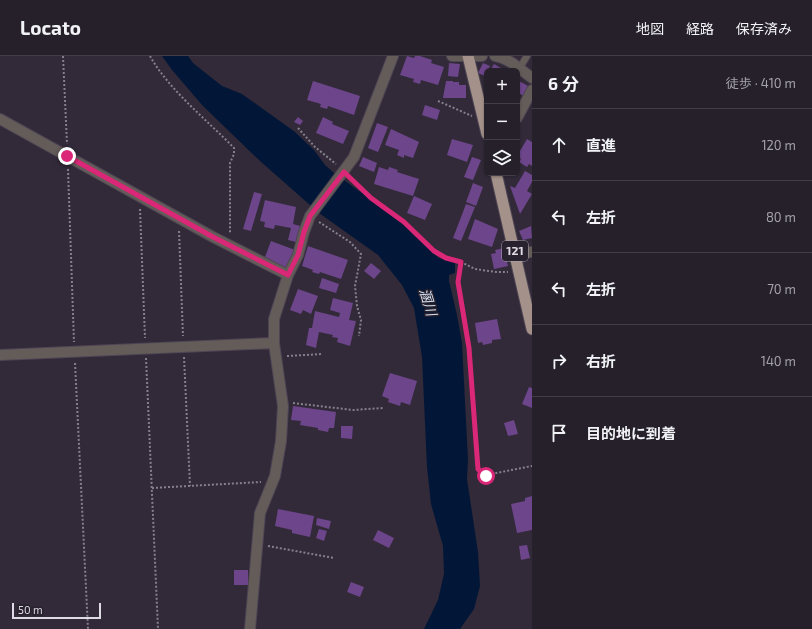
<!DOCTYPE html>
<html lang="ja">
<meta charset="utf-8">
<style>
:root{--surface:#26202b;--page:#322d37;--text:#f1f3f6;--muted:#a4a3a9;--line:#423e47}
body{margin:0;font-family:"Exo 2","Noto Sans JP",sans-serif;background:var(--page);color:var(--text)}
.controls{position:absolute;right:12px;top:12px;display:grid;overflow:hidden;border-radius:6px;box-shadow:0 1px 3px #0004}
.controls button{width:36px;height:36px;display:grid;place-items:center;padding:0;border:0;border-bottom:1px solid var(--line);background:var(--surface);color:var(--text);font:20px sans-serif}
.scale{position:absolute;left:12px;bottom:10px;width:89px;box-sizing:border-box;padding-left:4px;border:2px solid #dfdbe4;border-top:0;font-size:11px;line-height:14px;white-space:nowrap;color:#dfdbe4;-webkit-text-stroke:3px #28212e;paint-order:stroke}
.stop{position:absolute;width:12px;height:12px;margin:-9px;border:3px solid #db2777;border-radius:50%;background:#fff}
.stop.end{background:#db2777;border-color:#fff;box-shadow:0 1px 4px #0008}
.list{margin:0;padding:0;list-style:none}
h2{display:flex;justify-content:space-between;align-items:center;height:52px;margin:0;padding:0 16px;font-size:17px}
h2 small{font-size:13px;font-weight:400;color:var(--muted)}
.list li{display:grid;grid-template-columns:26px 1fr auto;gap:12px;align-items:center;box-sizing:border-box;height:72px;padding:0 16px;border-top:1px solid var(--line)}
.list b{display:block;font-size:15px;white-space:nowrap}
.list em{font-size:13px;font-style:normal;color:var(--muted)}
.icon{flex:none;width:22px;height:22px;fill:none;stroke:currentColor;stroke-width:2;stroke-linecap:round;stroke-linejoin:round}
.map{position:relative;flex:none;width:532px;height:573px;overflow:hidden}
header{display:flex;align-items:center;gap:24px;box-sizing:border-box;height:56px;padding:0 20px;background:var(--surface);border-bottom:1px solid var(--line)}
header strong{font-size:19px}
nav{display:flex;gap:22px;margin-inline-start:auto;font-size:14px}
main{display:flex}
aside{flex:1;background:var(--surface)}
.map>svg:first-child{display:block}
.water{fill:#021737}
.building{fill:#6c458a}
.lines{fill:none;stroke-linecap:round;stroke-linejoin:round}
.service-casing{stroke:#4e4654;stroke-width:8}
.minor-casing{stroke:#4e4654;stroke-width:12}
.tertiary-casing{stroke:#4e4654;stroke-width:12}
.trunk-casing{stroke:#4e4654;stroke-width:13}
.path{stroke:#86808c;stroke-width:2;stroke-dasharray:2 2;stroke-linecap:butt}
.service{stroke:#645c59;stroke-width:6}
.minor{stroke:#645c59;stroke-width:10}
.tertiary{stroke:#645c59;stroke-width:10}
.trunk{stroke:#a4928a;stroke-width:11}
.route{stroke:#db2777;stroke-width:5}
.labels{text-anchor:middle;stroke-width:3;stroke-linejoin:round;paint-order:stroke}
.shield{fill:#28212e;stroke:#a8a3ad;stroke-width:1}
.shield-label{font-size:12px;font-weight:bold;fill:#dfdbe4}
.water-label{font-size:14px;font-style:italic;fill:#d2dff2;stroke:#28212e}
</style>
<header>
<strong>Locato</strong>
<nav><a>地図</a><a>経路</a><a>保存済み</a></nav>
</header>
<main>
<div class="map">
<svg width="532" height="573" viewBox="0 0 532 573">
<rect width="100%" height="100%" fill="#322a39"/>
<path class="water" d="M162,0H188L193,7L222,30L242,38L295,76L314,94L325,109L333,116L359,135L399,160L423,182L433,197L439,202L455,207V217L449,219V225L457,259L462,287L468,404L467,423L478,496L480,530L474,553L460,573H424L438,544L444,518L443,490L431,448L427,411L422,301L414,252L402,229L378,199L319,157L260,105L203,50L172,14Z"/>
<path class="building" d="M407,0L414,2L415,0H420L432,4L431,7L444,11L438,29L421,24L420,28L413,26L414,23L400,19Z
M449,7L460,8L458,21L448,20Z
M483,7L490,10L485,20L478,17Z
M494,8L506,15H490Z
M313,25L360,40L354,59L328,50L327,53L320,51L321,48L307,44Z
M446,25H453V26H459V29H466V42H443Z
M519,25L530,31L525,41L517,36V29Z
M425,49L440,54L437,64L422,59Z
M298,61L303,65L300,69L294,66Z
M323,61L333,66L332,68L349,75L343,88L316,77Z
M377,67L388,71L378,96L368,92Z
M391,73L419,86L413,102L404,99V102L397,99L399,94L385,89Z
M452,83L473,89L467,106L447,99Z
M527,83L532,86V110L529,108L527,111L519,106L521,103L517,100Z
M363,101L377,107L374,116L359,110Z
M472,101L481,104L473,124L464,121Z
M379,111L388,114L389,111L398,114L397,116L419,123L413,140L374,128Z
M525,115L532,119V126L527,135L532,138L520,158L510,130L515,132Z
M473,127L483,131L476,150L466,146Z
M254,136L262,138L251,175L243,173Z
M414,140L432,148L425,164L407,157Z
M265,144L296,151L293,168L300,170L296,186L288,184L291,172L275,169L274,173L264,171L265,166L260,165Z
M466,148L475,151L461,185L453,182Z
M475,163L498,173L492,191L468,183Z
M531,170L532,182L523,184L519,175Z
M271,185L295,194L287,214L265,201Z
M308,190L348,204L341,223L320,216L319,218L312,216L313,214L302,210Z
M504,192L508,210L494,213L491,198L496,197L495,194Z
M371,207L381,215L374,223L364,215Z
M322,222L339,228L336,237L319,232Z
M298,233L318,240L311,258L303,254L301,258L290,254Z
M333,242L353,247L349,264L356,265L350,290L337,286L338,282L332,281L333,279L319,276L316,292L306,289L309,272H312L315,255L339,261L340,257L330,254Z
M497,263L501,283L492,284V287L483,289L482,286L478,287L475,267Z
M390,317L417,325L410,349L401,346L400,350L388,346L389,343L382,340Z
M529,331L532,332V352L522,348Z
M293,350L336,356L334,372H329L328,376L318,374V372L300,369L301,365L291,364Z
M514,364L518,378L508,380L504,367Z
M341,370H353L352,383L341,382Z
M532,440V474L517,477L511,448L525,445V442Z
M278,453L314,460L310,481L292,477V474L275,470Z
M317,462L331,465L329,473L316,469Z
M319,473L327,475L324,485L316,482Z
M378,474L394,482L389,492L373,484Z
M527,489L530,502L521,504L519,490Z
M234,514H248V529H234Z
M351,526L364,531L360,541L347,536Z"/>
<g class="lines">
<g class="service-casing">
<path id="service" d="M519,13L527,0"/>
</g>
<g class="minor-casing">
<path id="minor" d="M452,0H482
M495,0C509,2 521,14 532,22
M517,62L532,34
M0,63L213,181L288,219
M0,299L274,287
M250,573L260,457L275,420L281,385L283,350L274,287V263L288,219L298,199L304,176L310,160L354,101L393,0"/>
</g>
<g class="tertiary-casing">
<path id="tertiary" d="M516,197L532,196"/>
</g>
<g class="trunk-casing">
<path id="trunk" d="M468,0L487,78
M496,117L532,273"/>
</g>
<path class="path" d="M63,0L67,88
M150,0C169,34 207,64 234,92V98L230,107V178
M438,45L472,60
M298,72L315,91L336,108
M68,113L74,286
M351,122L371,142L404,166L434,195L446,202L461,206L475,213L496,216H508
M140,153L145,282
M319,166L350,186L361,198L355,230L357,250L361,264L359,280
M179,175L183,280
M461,206L458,226L469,292L478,413L486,419L532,410
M287,300L323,298
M184,301L190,430
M146,302L158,573
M75,307L88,573
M293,347L353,354L383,352
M152,432L261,426
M268,490L334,502"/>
<use href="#service" class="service"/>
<use href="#minor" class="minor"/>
<use href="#tertiary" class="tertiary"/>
<use href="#trunk" class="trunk"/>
</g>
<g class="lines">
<path class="route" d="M67,100L213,181L288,219L298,199L304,176L310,160L344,116L371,142L404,166L434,195L446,202L461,206L458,226L469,292L478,413L486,420"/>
</g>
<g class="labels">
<rect class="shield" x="502" y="185" width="26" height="20" rx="3"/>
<g class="shield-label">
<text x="515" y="199">121</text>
</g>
<g class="water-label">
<text transform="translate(428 246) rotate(73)" y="5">溷川</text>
</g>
</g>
</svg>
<div class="controls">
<button>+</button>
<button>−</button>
<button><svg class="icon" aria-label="layers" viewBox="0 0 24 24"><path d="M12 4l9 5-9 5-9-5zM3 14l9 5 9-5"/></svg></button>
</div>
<div class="scale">50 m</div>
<div class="stop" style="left:486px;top:420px"></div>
<div class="stop end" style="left:67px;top:100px"></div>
</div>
<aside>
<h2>6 分<small>徒歩 · 410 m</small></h2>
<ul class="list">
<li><svg class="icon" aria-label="ahead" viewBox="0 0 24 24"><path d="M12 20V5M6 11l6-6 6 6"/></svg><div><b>直進</b></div><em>120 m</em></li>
<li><svg class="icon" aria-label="left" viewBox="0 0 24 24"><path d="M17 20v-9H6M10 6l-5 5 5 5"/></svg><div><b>左折</b></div><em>80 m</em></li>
<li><svg class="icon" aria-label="left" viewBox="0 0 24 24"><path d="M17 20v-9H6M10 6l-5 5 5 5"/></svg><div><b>左折</b></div><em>70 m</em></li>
<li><svg class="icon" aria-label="right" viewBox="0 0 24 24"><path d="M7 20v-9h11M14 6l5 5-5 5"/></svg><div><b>右折</b></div><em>140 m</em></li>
<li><svg class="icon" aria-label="arrive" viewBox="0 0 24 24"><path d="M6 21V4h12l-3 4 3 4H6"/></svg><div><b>目的地に到着</b></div></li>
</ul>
</aside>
</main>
